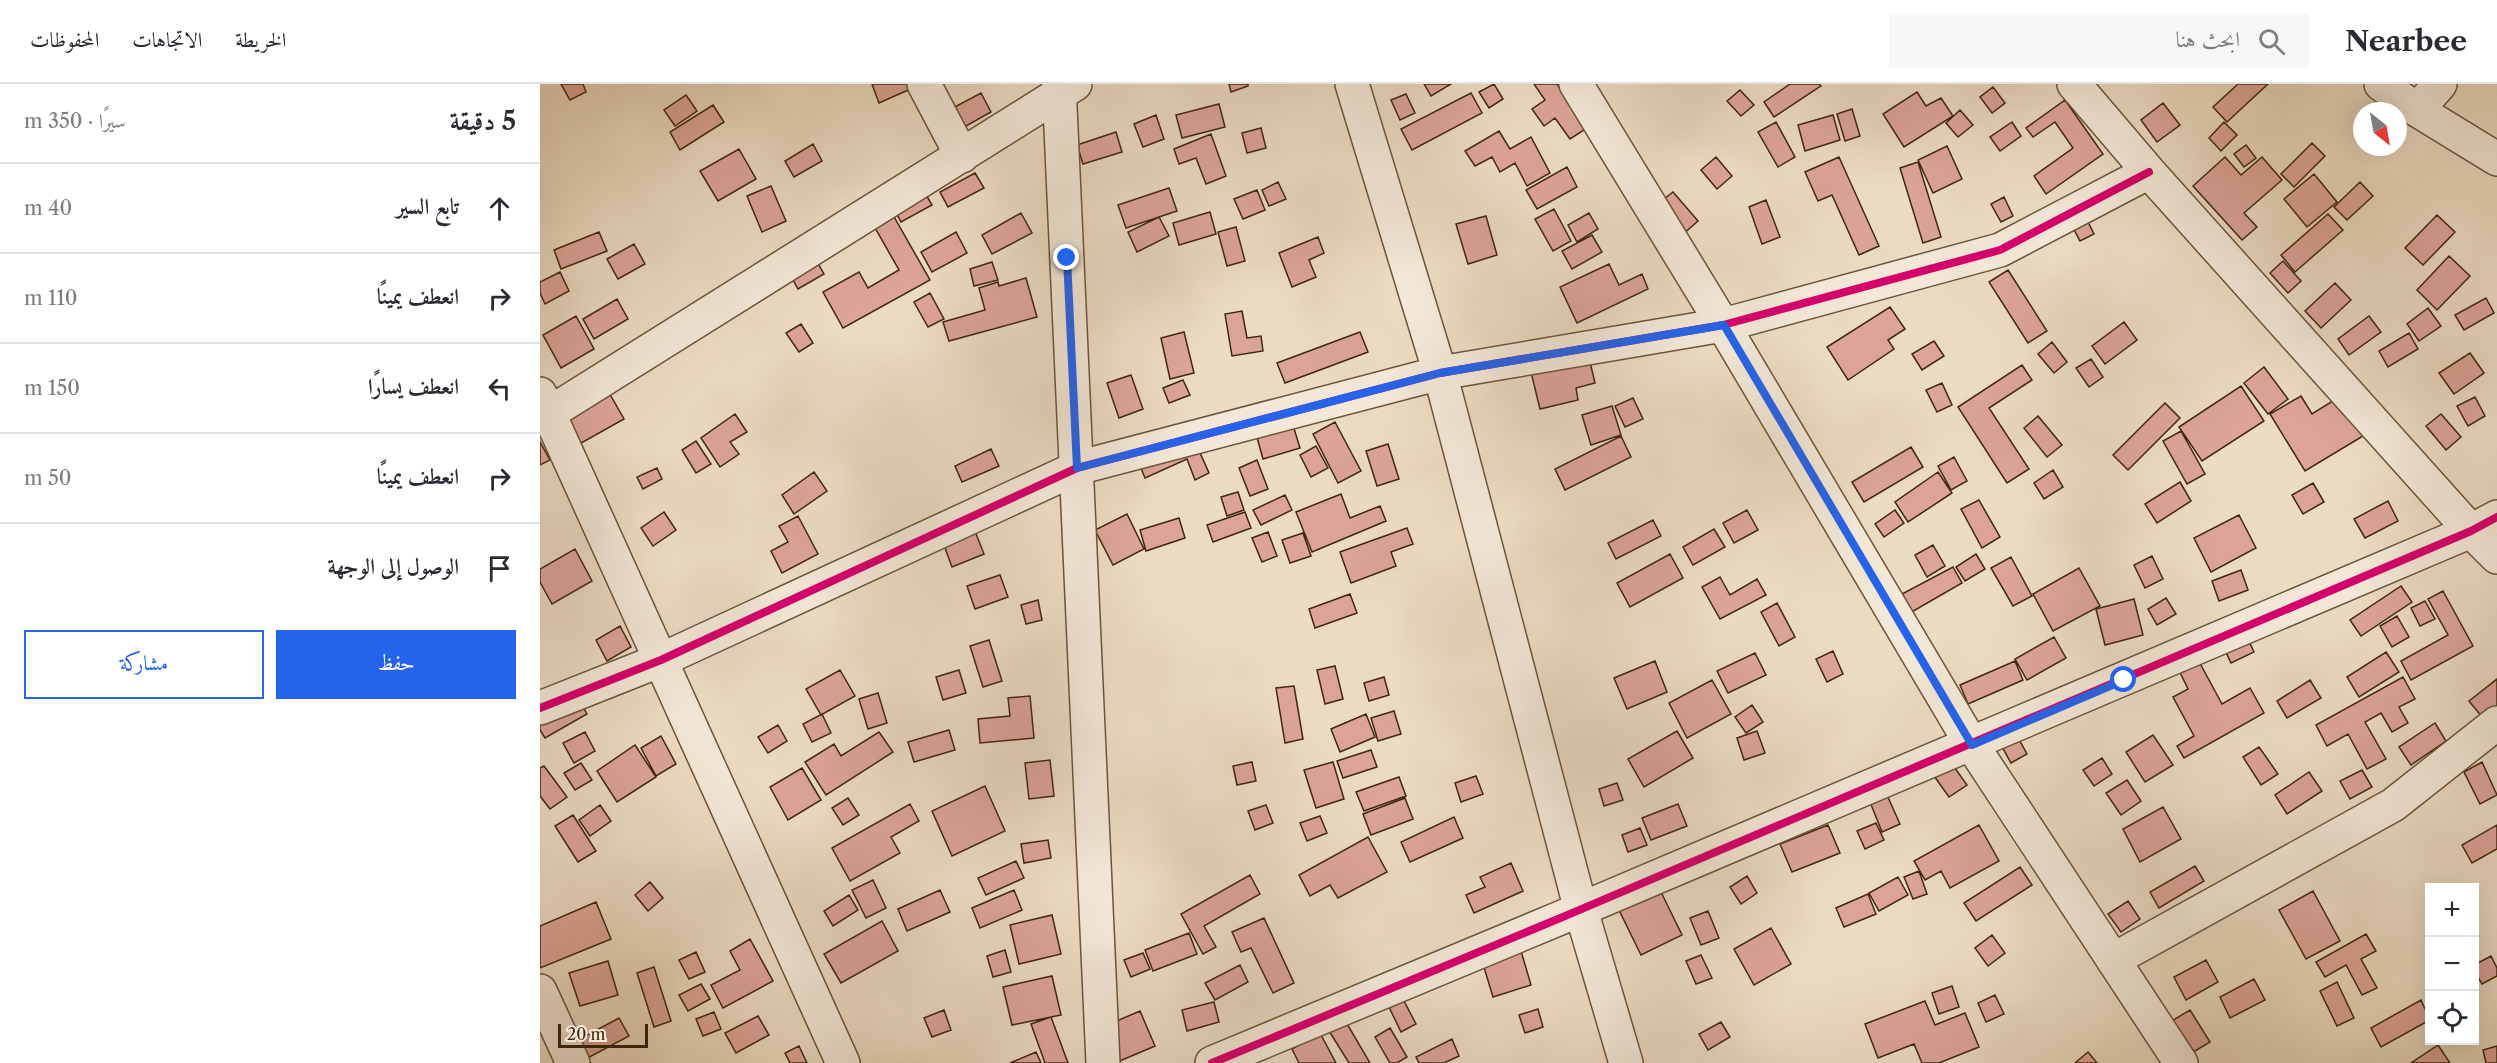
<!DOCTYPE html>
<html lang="ar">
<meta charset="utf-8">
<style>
:root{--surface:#fff;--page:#f7f7f7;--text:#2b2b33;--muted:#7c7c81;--line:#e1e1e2;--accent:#2563eb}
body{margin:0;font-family:"Libre Caslon Text",Amiri,serif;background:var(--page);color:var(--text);direction:rtl}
.controls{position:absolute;right:18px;bottom:18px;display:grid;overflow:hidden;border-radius:0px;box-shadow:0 6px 24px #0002}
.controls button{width:54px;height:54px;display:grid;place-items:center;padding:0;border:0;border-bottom:2px solid var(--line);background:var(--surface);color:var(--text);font:30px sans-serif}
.compass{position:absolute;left:1813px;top:18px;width:54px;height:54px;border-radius:50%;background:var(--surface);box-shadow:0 6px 24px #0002;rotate:149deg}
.scale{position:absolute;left:18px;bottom:15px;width:90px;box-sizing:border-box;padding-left:6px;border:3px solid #40270c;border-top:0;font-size:16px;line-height:21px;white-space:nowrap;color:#40270c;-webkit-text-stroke:4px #f3e8d8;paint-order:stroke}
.stop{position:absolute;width:18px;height:18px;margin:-14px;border:4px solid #2563eb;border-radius:50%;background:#fff}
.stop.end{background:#2563eb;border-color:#fff;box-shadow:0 2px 6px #0008}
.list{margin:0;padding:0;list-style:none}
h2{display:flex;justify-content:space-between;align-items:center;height:78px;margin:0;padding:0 24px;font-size:26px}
h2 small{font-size:20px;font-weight:400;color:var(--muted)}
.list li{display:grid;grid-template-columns:39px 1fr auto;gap:18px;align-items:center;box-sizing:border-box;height:90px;padding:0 24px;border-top:2px solid var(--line)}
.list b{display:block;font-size:22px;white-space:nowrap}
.list em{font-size:20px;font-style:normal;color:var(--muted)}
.actions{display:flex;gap:12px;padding:18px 24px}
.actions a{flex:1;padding:14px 0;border:2px solid var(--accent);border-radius:0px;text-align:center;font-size:21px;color:var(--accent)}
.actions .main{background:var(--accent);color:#fff}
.icon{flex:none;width:33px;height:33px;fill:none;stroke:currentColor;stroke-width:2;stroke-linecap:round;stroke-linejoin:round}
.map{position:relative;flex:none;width:1957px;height:979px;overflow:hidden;direction:ltr}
header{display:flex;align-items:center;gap:36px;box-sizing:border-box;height:84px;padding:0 30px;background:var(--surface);border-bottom:2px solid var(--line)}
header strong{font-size:28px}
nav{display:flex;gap:33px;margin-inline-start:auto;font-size:21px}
.search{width:420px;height:54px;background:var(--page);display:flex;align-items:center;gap:15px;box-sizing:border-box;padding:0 21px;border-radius:0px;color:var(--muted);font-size:22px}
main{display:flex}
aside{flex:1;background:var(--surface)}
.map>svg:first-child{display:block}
.building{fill:#dca499;stroke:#40270c;stroke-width:1.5}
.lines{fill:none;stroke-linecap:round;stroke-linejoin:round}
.minor-casing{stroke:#6b543a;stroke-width:36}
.minor{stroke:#f3e8d8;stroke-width:33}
.cycleway-casing{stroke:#f3e8d8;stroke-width:11}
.cycleway{stroke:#d6006c;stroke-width:8}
.route{stroke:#2563eb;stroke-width:8}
</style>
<header>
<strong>Nearbee</strong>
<div class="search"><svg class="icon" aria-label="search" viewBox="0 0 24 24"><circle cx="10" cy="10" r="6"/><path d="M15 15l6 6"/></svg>ابحث هنا</div>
<nav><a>الخريطة</a><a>الاتجاهات</a><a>المحفوظات</a></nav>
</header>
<main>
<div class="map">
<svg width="1957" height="979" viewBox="0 0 1957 979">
<rect width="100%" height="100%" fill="#ecdbc3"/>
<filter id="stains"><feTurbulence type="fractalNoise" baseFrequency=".00333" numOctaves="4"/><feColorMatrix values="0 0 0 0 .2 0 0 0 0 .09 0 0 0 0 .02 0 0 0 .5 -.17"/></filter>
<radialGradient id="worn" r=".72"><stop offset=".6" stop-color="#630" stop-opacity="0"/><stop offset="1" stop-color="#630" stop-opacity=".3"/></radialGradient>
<path class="building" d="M21,0H43L46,8L30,16Z
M332,0H374L375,3L339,19Z
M689,0H708V2L691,8Z
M884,0H911L891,12Z
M954,0L963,15L949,24L939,8Z
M994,0H1017L1047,44L1030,55L1015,34L1004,42L992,25L1005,16Z
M1250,0H1279L1281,2L1234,33L1224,18Z
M1698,0H1728L1687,38L1673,23Z
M1453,3L1465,19L1452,29L1440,13Z
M1200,6L1214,21L1201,32L1187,17Z
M1377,8L1386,22L1401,14L1413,32L1364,63L1343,30Z
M441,9L451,28L419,46L409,26Z
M931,9L942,29L872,66L861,45Z
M866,10L875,29L860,36L851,16Z
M146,11L157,27L135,42L124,26Z
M1525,16L1563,70L1506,110L1494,92L1533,64L1515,38L1493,53L1486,44Z
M1623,19L1640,41L1617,58L1601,36Z
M679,20L685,43L642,54L636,31Z
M173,21L184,38L140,66L130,48Z
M1312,25L1320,52L1305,57L1297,30Z
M1420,26L1433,41L1418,53L1406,39Z
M616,31L624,55L603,63L594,40Z
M1293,31L1300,56L1265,67L1258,41Z
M1236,38L1255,73L1238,83L1218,48Z
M1472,38L1481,52L1460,67L1450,53Z
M1684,38L1697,51L1681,67L1669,54Z
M721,44L726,64L707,69L702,49Z
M959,47L970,65L991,53L1010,89L987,102L975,79L960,88L952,73L935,82L925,67Z
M576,48L582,68L543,80L537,61Z
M671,50L686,92L666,100L656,74L639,80L634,65Z
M1772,59L1785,72L1754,103L1741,90Z
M273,60L282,77L254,93L245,77Z
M1706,61L1716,74L1704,83L1694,70Z
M1407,62L1422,95L1393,109L1378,76Z
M199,65L216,95L178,117L160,87Z
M1176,73L1192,92L1177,105L1161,86Z
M1299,73L1339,162L1319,171L1292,111L1278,117L1265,88Z
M1685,73L1701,91L1722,73L1742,96L1704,129L1717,143L1702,156L1653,102Z
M1378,78L1401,153L1383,159L1360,84Z
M1027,83L1037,103L997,125L986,106Z
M435,89L444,104L408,123L400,108Z
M1774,90L1797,118L1767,143L1744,115Z
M738,98L746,115L729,122L722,106Z
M1820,98L1833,112L1807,136L1794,123Z
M231,102L246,137L222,148L207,112Z
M382,104L392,121L361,138L352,121Z
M629,104L637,127L586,144L578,121Z
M717,106L725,126L703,135L694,115Z
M1133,108L1158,137L1141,152L1115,122Z
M1464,113L1473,132L1461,138L1451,120Z
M1226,116L1240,153L1222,160L1209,123Z
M349,124L390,196L303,244L283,208L319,188L328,204L359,186L330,135Z
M1014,125L1031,157L1013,167L995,135Z
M670,128L676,150L639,161L633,139Z
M481,129L492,149L452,170L442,151Z
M1049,129L1058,145L1037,158L1028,141Z
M1544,130L1554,150L1540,157L1530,138Z
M1788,130L1803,146L1755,188L1741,171Z
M1897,131L1915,148L1883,181L1865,164Z
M946,132L957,171L928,180L916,140Z
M619,133L629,152L597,168L588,148Z
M696,143L705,177L687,182L678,148Z
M59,148L67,167L21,185L14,166Z
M416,148L427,169L392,188L381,168Z
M1052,151L1062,168L1032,185L1022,167Z
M778,153L784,169L769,176L776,193L752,203L739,169Z
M94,160L105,180L78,195L67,175Z
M272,169L284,190L258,205L247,185Z
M1909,172L1930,192L1897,226L1877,206Z
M1743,177L1761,197L1748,209L1730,189Z
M452,178L458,196L434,202L430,185Z
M1069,180L1079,201L1102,190L1108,205L1037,239L1020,203Z
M1468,186L1507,247L1488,259L1449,198Z
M20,188L29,207L5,220L0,209V198Z
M486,194L497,233L409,257L403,238L445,226L439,204L458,198L459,202Z
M1795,199L1811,216L1781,244L1765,227Z
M390,209L404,235L388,243L374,218Z
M1946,214L1954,229L1924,246L1915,231Z
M77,215L88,235L54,255L43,235Z
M1350,223L1365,245L1348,256L1354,265L1308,296L1287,263Z
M1888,224L1901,242L1879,257L1867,240Z
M702,227L707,254L721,252L723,267L692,272L685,230Z
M36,232L54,265L21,284L3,251Z
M1829,232L1841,248L1809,271L1798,255Z
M1584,238L1597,256L1565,280L1552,262Z
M261,240L273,259L259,268L246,249Z
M644,248L654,289L630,295L621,254Z
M820,248L828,268L745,299L737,279Z
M1869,249L1878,265L1848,283L1839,267Z
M1394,257L1404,272L1382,286L1372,270Z
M1512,258L1527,278L1514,289L1498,270Z
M1930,269L1944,289L1914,310L1899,289Z
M1049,274L1055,299L1036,304L1038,316L1000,325L991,288Z
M1551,275L1563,293L1549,303L1536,284Z
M1482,281L1492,296L1449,324L1489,385L1467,399L1418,323Z
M1724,283L1748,315L1728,330L1704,299Z
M591,291L603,325L579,334L567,299Z
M643,296L650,311L629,319L623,304Z
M63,298L84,335L36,362L15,325Z
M1402,299L1412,321L1397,328L1386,306Z
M1701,302L1724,337L1662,377L1639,343Z
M1761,312L1772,330L1799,313L1823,352L1765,387L1730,330Z
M1935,313L1945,332L1928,342L1917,322Z
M1093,314L1103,335L1085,343L1075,322Z
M1625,319L1640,334L1588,386L1573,371Z
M1072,322L1081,351L1051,361L1042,331Z
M749,328L760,364L723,375L713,339Z
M195,330L207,348L190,358L199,370L180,383L161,354Z
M1901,330L1921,353L1906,366L1886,342Z
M1498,332L1522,361L1507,373L1484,344Z
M795,338L821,387L798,399L773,350Z
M1641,347L1665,390L1647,400L1623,357Z
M1081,352L1091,373L1025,406L1015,385Z
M653,353L669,389L655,396L647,375L605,394L598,377Z
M156,357L171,380L156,389L142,366Z
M0,358L10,376L0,381Z
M848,360L859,395L837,402L826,367Z
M776,362L788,384L771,393L760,371Z
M1371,363L1383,383L1324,418L1312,398Z
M451,365L459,382L422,398L415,382Z
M1414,373L1427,397L1411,406L1398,382Z
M717,376L728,405L710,412L699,384Z
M117,384L122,395L103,405L97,393Z
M1513,386L1523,403L1504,415L1494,399Z
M274,388L287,407L254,430L242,411Z
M1398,388L1412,409L1368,438L1355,418Z
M1640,398L1651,417L1617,439L1605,420Z
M1773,399L1784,418L1763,430L1752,411Z
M698,408L704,426L687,432L681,413Z
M801,410L810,434L840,422L846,437L772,468L756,428Z
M745,411L752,426L721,441L713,426Z
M1439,416L1460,453L1442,464L1421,425Z
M1848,417L1858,437L1825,454L1814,435Z
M1207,426L1218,446L1194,459L1183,439Z
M1355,426L1364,439L1344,453L1335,440Z
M124,428L136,446L113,462L101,444Z
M705,428L711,444L673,458L667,441Z
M587,430L604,465L573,481L555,446Z
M1699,431L1716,464L1671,488L1654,454Z
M258,432L278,470L242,489L231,467L248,458L239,442Z
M429,432L444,470L412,483L398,445Z
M639,434L645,454L606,467L600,446Z
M1113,436L1121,452L1076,475L1068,459Z
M867,444L873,460L851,468L856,482L811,499L800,468Z
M1174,445L1185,463L1153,481L1143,463Z
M728,448L737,472L722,478L712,454Z
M763,449L771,472L750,479L742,456Z
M1393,461L1405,482L1387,493L1375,471Z
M35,465L52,497L12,520L0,498V485Z
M1130,470L1143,494L1090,523L1077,499Z
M1436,470L1445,485L1425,497L1416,483Z
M1612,472L1623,495L1605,504L1594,481Z
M1471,473L1492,512L1473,522L1451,484Z
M1413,483L1422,499L1370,529L1360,511Z
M1539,484L1560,522L1513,547L1493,510Z
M1701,486L1708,506L1679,517L1672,497Z
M460,491L468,513L435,525L427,502Z
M1180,493L1190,511L1217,495L1226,511L1180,535L1162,503Z
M1861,502L1872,518L1821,552L1810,536Z
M1903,507L1933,562L1871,596L1861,577L1908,551L1888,515Z
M810,510L817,529L775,544L769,525Z
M1626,514L1636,530L1617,541L1608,525Z
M1594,515L1603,551L1565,561L1556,525Z
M498,516L502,536L486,540L481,521Z
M1885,517L1895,535L1880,542L1871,524Z
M1237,519L1255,553L1239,562L1221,528Z
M1857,532L1869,553L1852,563L1840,542Z
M80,542L91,563L67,577L56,556Z
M1705,549L1714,568L1691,579L1682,560Z
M1514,553L1526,574L1487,596L1475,575Z
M449,556L462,597L443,603L430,562Z
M1293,567L1303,590L1287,598L1276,575Z
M1846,568L1859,588L1819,613L1807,593Z
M1215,569L1226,591L1188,609L1177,587Z
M1655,570L1682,620L1710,604L1724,629L1644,674L1637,662L1654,652L1633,613L1648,605L1636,580Z
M1115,577L1127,608L1087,625L1074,594Z
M1475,577L1483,596L1428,620L1420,601Z
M795,582L803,615L785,620L777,586Z
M300,586L315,612L281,631L266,605Z
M419,586L426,609L403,616L396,593Z
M844,593L849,611L829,617L824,599Z
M1863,593L1875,615L1859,623L1868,639L1852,648L1841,629L1825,638L1846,675L1827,685L1808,650L1787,662L1776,641Z
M1957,595V621L1942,633L1929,617Z
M1172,596L1191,630L1147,654L1129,619Z
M1770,596L1781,614L1747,634L1737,617Z
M754,602L763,655L745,659L736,604Z
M338,609L347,639L328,645L319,615Z
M490,612L494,654L440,659L438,635L470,632L468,614Z
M38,614L47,630L5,654L0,646V636Z
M1212,621L1223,638L1206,649L1195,633Z
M854,627L861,650L838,657L831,634Z
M282,630L291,649L272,658L263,640Z
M826,630L835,653L800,668L791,645Z
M1895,639L1906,657L1871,681L1859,663Z
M238,641L247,657L228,669L218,653Z
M409,646L415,666L374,678L368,658Z
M1137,647L1153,674L1104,703L1088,675Z
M1217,647L1225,669L1204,676L1197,654Z
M45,648L55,667L34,679L23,659Z
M339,648L353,668L286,711L265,678L294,660L301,672Z
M1476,650L1487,670L1471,679L1460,659Z
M1613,651L1633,681L1605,698L1586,668Z
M121,652L136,680L116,692L101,664Z
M95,661L116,693L77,718L57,687Z
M1719,663L1738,690L1721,701L1703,673Z
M831,666L837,683L803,694L797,677Z
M1562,674L1572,690L1554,702L1543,686Z
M510,676L514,712L489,715L485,679Z
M712,678L716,697L697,701L693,682Z
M793,678L804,715L776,724L764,686Z
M1942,678L1957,711L1940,720L1924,688Z
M41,679L52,696L35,706L24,689Z
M1412,680L1427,701L1409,713L1394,692Z
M4,682L27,713L10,725L0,712V684Z
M262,684L281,716L248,736L230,703Z
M1822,686L1832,703L1810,715L1800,697Z
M1769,688L1782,707L1747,730L1735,711Z
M936,692L943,710L921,718L915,699Z
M859,693L866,712L824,727L816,708Z
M1587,696L1601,717L1581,731L1566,709Z
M1077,699L1083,716L1064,722L1059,705Z
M445,702L465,747L412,772L392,727Z
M1347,711L1360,740L1342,748L1330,718Z
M308,714L319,731L303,741L292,724Z
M865,714L873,735L831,751L823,730Z
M370,720L379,737L351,753L360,769L310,797L292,764Z
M1138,720L1147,742L1111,756L1102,734Z
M60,721L71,737L50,752L39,736Z
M726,721L733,739L715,746L708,727Z
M1623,723L1641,755L1600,778L1583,745Z
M33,731L56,767L38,778L15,742Z
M780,732L787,749L767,757L760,739Z
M914,733L923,754L870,778L861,758Z
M1336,739L1344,756L1325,765L1317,747Z
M1288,741L1300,769L1252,788L1240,760Z
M1439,741L1459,777L1410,804L1401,787L1385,796L1374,777Z
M1957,741V765L1932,779L1922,761Z
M1100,744L1107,761L1088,768L1082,751Z
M828,753L847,788L798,814L790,801L770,812L759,791Z
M508,756L511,774L484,779L481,760Z
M476,777L484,794L446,811L438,794Z
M971,779L983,807L934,829L926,811L945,803L940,793Z
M1655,782L1664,797L1619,824L1610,808Z
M1480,783L1492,801L1436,837L1424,819Z
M1379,787L1387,810L1373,815L1364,793Z
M710,791L720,810L664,842L676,863L663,870L641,830Z
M1207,792L1217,809L1201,820L1190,803Z
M1358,793L1368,811L1339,827L1329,809Z
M333,796L346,824L326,834L312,806Z
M110,798L123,814L108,827L95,811Z
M400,806L410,828L367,847L358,825Z
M474,806L482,826L440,844L432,824Z
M1120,806L1142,851L1101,871L1079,826Z
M1773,807L1800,857L1766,875L1739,826Z
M1328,810L1336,830L1304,843L1296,824Z
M309,811L318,826L293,842L284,827Z
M1588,817L1600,835L1581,848L1568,830Z
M56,818L71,855L0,884V842Z
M1168,827L1179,854L1161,861L1150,834Z
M512,831L521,870L479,880L470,841Z
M724,834L754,899L733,909L711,864L701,868L692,848Z
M342,837L358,867L301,899L284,870Z
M1231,844L1251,880L1214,901L1194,865Z
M649,849L657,870L613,887L605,866Z
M1826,850L1836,867L1821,875L1837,904L1822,911L1806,881L1785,893L1776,878Z
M1452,851L1465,869L1448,882L1435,864Z
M210,855L233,897L183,924L171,901L200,886L190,867Z
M465,866L471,888L453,893L447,872Z
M981,867L991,901L953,913L943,880Z
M156,868L165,888L149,895L139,876Z
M603,869L610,885L591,893L584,876Z
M1161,871L1172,894L1156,900L1146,877Z
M1951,872L1957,884V892L1942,900L1934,886V881Z
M1666,876L1678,898L1646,916L1634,893Z
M68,877L78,911L40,922L29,889Z
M700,881L708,898L675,916L665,899Z
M114,883L131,937L114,943L97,889Z
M512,892L521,931L472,941L463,903Z
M1714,895L1725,916L1690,934L1680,913Z
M1797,898L1814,934L1797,942L1780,907Z
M161,900L170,915L148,927L139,911Z
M1412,902L1419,923L1399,930L1392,909Z
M1455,911L1464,930L1446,938L1438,919Z
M863,915L876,940L861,948L849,923Z
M1881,916L1890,936L1841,963L1831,944Z
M1385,917L1395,941L1425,929L1439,963L1399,979H1382L1374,960L1338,974L1325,940Z
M674,918L679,938L647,947L642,926Z
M998,925L1003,943L985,949L979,931Z
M404,926L411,946L392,953L384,934Z
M1650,926L1670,958L1650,970L1630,938Z
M600,927L615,962L575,979L558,945Z
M174,928L181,945L163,952L156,935Z
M218,932L229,951L196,969L185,949Z
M511,933L528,979H505L491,940Z
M79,934L89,952L44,976L34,958Z
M806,938L830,979H809L789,947Z
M1181,938L1190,953L1168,966L1159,950Z
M850,944L867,973L857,979H850L835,953Z
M780,949L796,979H759L752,965Z
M912,955L919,972L904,979H879L876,973Z
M1898,961L1910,979H1871Z
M259,962L267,979H250L245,969Z
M1957,962V979H1946L1943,966Z
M496,968L501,979H470Z
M1548,968L1557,979H1535Z"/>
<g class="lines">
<g class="minor-casing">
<path id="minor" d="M384,0L422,72
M519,0L563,979
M812,0L900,289L1041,826L1086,979
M1036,0L1183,241L1432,661L1641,979
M1534,0L1609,88L1931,447L1957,473
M1841,0L1877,26L1957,75
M1877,26L1900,0
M0,310L303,979
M0,335L535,0
M0,624L121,576L537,384L900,289L1183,241L1460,166L1609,88
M1573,876L1853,721L1957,639
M0,907L33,979
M672,979C1093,805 1512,627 1931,447L1957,433"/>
</g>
<use href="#minor" class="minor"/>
<g class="cycleway-casing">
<path id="cycleway" d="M0,624L121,576L537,384L900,289L1183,241L1460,166L1609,88
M672,979C1093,805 1512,627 1931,447L1957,433"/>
</g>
<use href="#cycleway" class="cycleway"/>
</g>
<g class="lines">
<path class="route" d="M527,174L537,384L900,289L1184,241L1432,661L1584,596"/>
</g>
<rect width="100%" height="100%" filter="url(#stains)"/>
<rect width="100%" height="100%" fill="url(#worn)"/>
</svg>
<div class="controls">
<button>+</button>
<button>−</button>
<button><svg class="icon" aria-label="locate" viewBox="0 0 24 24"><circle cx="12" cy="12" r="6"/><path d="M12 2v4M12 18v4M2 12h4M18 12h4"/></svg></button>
</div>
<svg class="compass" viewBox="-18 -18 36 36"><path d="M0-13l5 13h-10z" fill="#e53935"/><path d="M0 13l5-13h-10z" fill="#7c7c81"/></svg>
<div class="scale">20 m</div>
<div class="stop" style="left:1584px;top:596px"></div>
<div class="stop end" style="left:527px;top:174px"></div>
</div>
<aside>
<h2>5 دقيقة<small>سيرًا · 350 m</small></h2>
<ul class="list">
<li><svg class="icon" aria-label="ahead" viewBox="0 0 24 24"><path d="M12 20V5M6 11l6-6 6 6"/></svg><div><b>تابع السير</b></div><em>40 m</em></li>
<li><svg class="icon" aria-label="right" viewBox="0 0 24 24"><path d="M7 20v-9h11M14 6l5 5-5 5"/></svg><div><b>انعطف يمينًا</b></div><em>110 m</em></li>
<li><svg class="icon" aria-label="left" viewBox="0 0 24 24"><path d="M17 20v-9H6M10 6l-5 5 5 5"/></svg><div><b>انعطف يسارًا</b></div><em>150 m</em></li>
<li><svg class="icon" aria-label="right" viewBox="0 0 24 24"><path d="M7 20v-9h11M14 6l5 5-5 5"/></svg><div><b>انعطف يمينًا</b></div><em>50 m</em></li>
<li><svg class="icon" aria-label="arrive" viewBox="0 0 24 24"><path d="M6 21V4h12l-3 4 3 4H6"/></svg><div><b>الوصول إلى الوجهة</b></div></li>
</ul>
<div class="actions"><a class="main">حفظ</a><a>مشاركة</a></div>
</aside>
</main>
